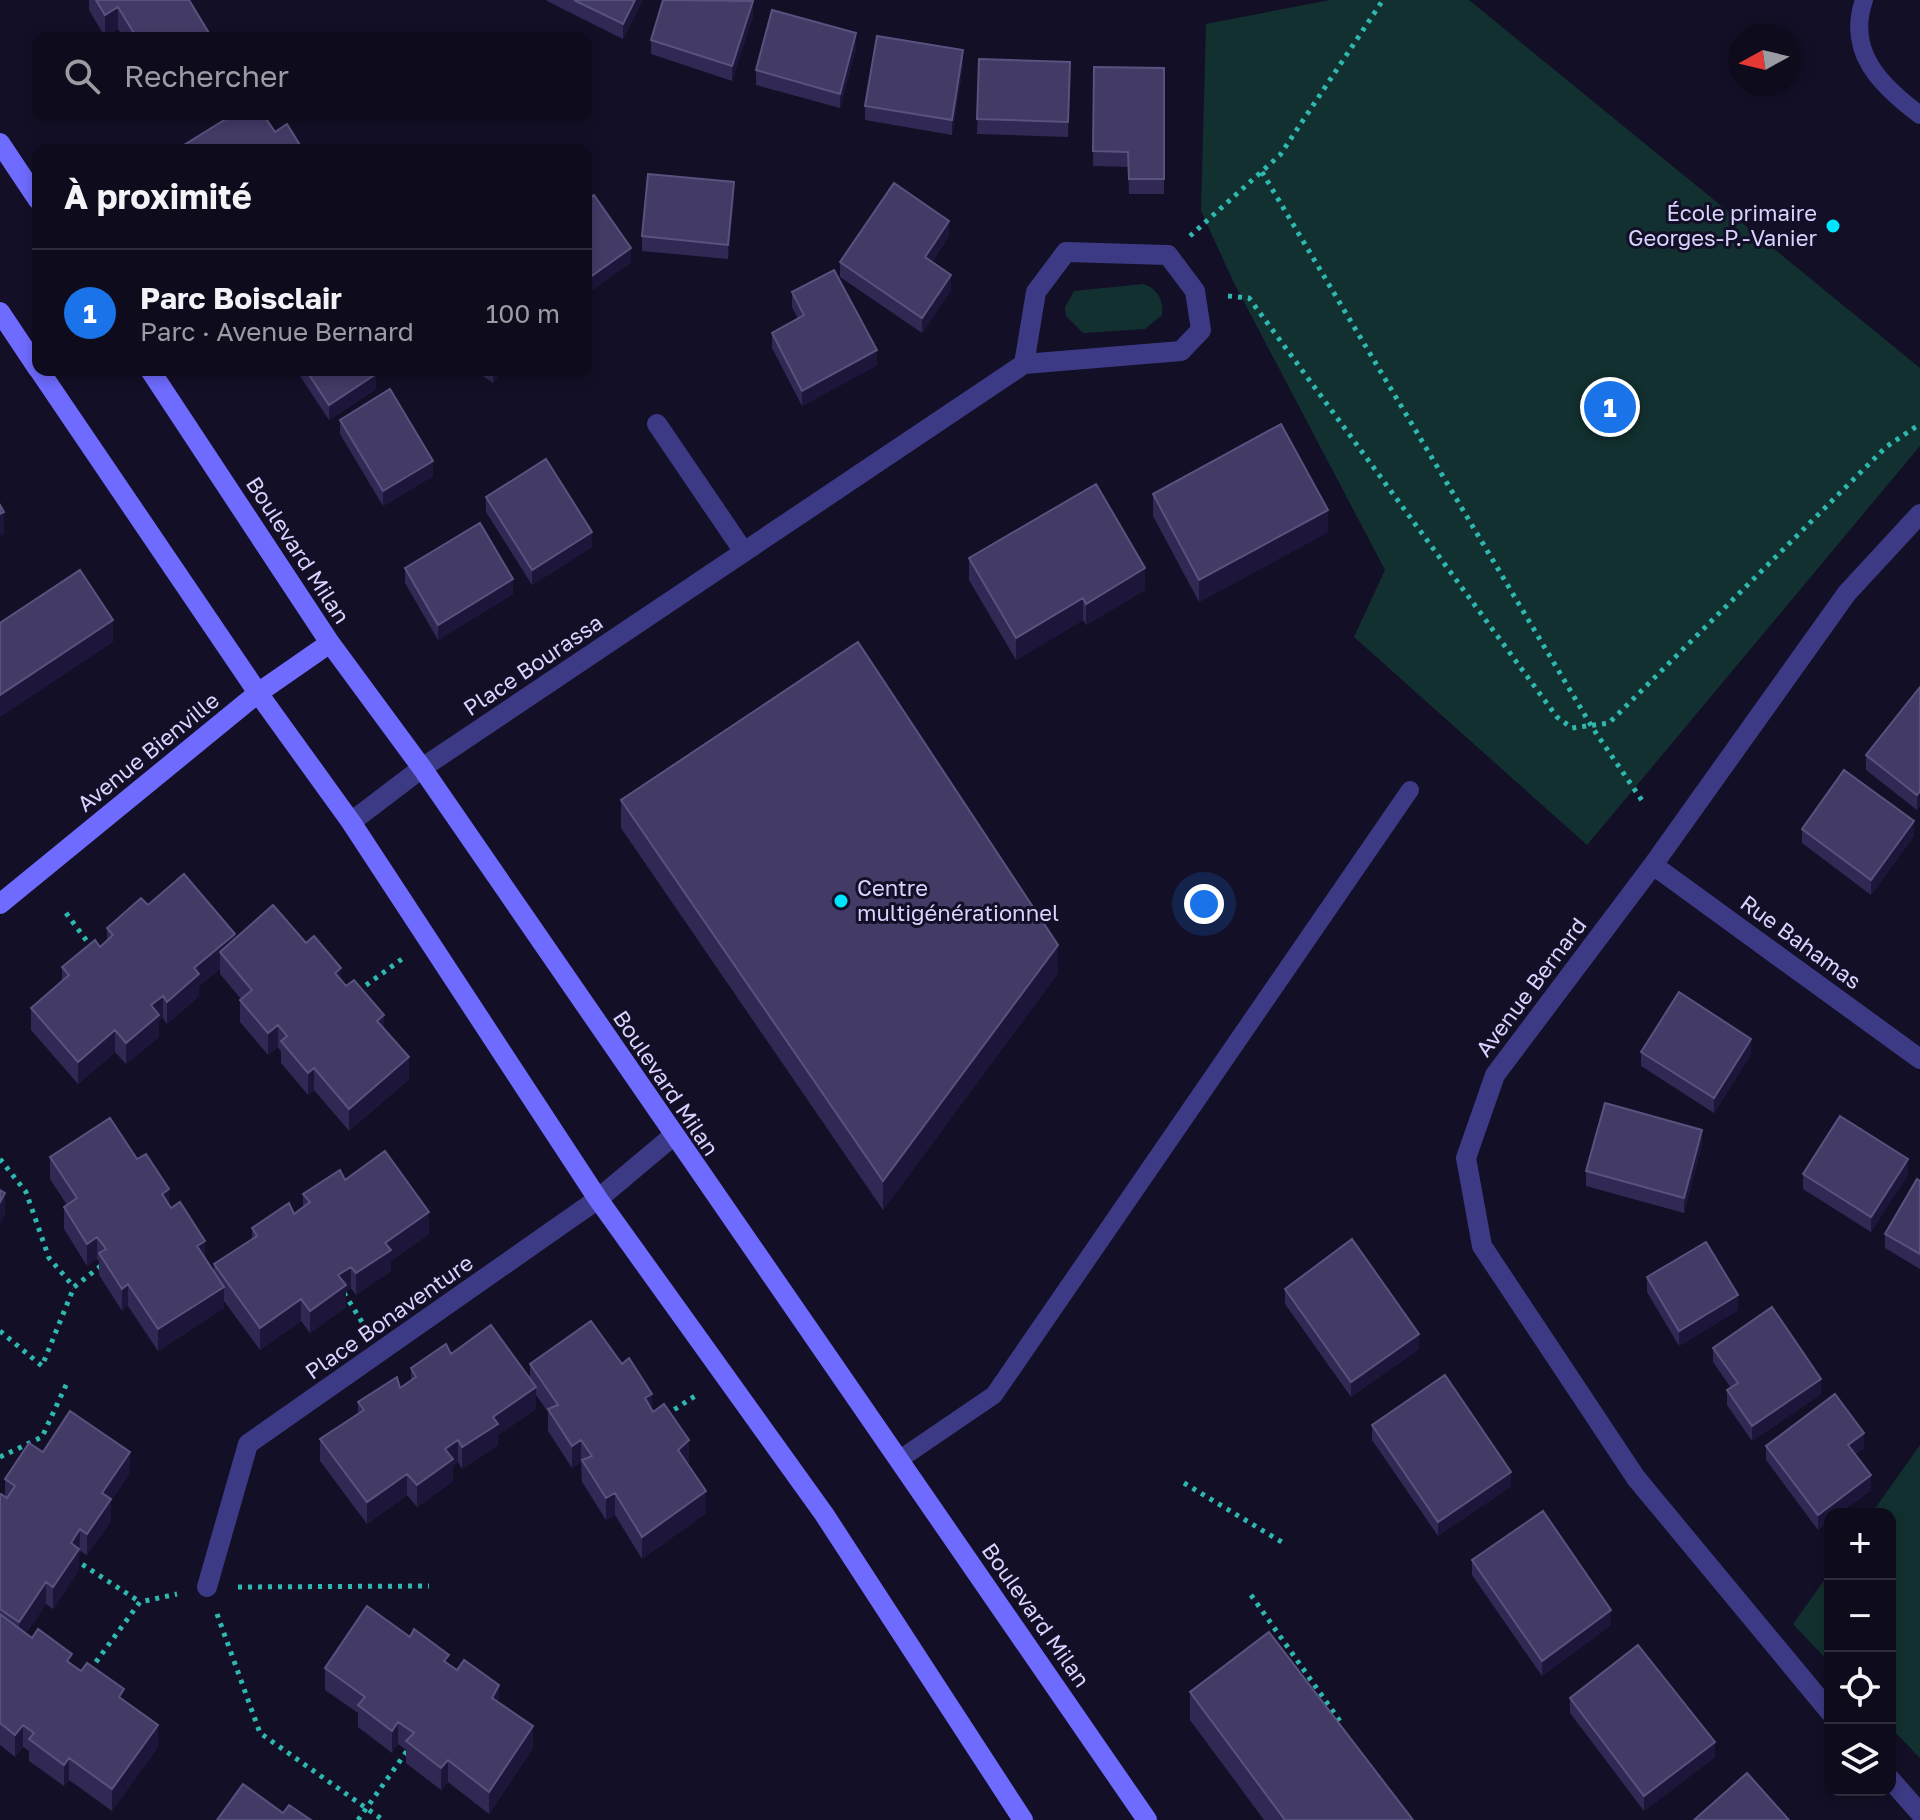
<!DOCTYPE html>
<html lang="fr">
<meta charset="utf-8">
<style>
:root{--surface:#0e0b1c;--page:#171425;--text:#f1f3f6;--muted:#9b9ba3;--line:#2e2b3b;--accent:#1a73e8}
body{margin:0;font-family:"Golos Text",sans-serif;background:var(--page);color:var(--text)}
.controls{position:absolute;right:24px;bottom:24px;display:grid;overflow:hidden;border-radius:16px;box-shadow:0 4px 12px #0003}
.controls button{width:72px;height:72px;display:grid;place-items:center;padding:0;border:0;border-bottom:2px solid var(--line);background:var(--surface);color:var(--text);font:40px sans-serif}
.compass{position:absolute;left:1728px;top:24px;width:72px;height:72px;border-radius:50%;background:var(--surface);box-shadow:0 4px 12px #0003;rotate:262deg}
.you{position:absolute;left:1204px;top:904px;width:28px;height:28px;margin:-20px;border:6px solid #fff;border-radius:50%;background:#1a73e8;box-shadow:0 0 0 12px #1a73e833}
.badge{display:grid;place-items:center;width:52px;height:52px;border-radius:50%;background:var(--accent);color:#fff;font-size:26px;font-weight:700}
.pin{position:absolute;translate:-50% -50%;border:4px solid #fff;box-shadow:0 2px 8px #0006}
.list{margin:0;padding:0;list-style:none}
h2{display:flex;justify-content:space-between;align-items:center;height:104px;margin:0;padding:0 32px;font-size:34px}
h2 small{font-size:26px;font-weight:400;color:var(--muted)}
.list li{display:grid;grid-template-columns:52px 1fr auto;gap:24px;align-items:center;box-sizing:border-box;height:128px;padding:0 32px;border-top:2px solid var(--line)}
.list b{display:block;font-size:30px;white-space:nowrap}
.list p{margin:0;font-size:26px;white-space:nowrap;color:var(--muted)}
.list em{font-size:26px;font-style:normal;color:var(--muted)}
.icon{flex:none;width:44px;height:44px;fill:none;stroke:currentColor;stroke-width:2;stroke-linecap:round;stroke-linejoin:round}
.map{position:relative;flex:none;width:1920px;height:1820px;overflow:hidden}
.search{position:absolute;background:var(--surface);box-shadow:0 4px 12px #0003;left:32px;top:32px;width:560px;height:88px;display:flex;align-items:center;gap:20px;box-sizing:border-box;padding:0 28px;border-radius:16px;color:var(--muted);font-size:30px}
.panel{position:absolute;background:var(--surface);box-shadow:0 4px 12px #0003;left:32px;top:144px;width:560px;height:232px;border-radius:16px}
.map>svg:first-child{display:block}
.green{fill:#12302f}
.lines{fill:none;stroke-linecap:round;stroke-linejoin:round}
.path{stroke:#2fb8b0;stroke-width:5;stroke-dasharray:4 6;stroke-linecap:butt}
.lane{stroke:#3d3a85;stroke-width:18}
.street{stroke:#3d3a85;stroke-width:20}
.secondary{stroke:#6f6bff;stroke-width:20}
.wall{fill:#312854}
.shaded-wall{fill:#1d163a}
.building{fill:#433a66;stroke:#5a527e;stroke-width:2}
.poi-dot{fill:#00e5ff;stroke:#130f26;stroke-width:3}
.labels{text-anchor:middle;stroke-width:6;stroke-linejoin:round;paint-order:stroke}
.poi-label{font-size:22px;fill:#d9d4ff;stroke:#130f26;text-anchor:end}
.street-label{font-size:22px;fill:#d9d4ff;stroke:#130f26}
</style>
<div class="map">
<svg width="1920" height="1820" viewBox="0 0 1920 1820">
<rect width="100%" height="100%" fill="#130f26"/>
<path class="green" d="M1330,0H1469L1920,368V446L1587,845L1354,637L1385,570L1233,281L1201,211L1206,24Z
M1143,284C1157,288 1164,300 1162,315L1145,329L1083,333L1066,316L1065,307L1074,291Z
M1920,1445V1758L1890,1727V1514H1871Z
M1830,1572V1663L1793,1624Z"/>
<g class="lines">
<path class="path" d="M1262,172L1592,727L1643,802
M1190,236L1280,155L1383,0
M1228,296L1249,298L1557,717L1572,728L1609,723L1886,447L1920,424
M66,913L92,948
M358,991L402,959
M0,1159L26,1192L49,1258L74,1287
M344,1293L365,1327
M0,1331L42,1366L74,1287L102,1265
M666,1415L698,1394
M0,1457L42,1437L67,1383
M1184,1483L1285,1544
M74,1559L140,1602
M238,1587L429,1586
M1251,1595L1342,1724L1338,1727
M217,1614L260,1733L383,1820
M90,1670L140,1602L177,1594
M358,1820L407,1751"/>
<path class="lane" d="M1864,0C1846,52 1881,86 1920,115
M900,1459L994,1395L1410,790"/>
<path class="street" d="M657,424L744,552
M351,822L422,768L1024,364L1181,351L1201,330L1195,291L1168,255L1066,252L1036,292L1024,364
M1653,865L1920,1059
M207,1587L248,1444L598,1199L673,1136
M1830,1712L1636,1478L1482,1246L1466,1158L1495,1075L1653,865L1847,593L1920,514
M1890,1779L1920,1813"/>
<path class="secondary" d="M0,143L38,200
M0,312L38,369
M39,370L258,693L351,822L598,1199L824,1514L1023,1820
M150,370L330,643L422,768L1147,1820
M0,904L258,693L330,643"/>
</g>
<path class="wall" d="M89,0H189L212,38H124L118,29L105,37L89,10Z
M547,0H643L623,39L547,1Z
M753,16L732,81L651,54V40Z
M856,48L840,108L756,85V70Z
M979,59L1070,62L1068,137L977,134Z
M963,65L952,135L865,120V106Z
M1094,67L1164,68V194H1129L1128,167L1093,166Z
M734,197L728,259L642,251V236Z
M949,236L932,262L951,290L922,333L840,277V262Z
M792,292L877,365L802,406L772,348V333L798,319L792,307Z
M296,370H373L376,389L329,420Z
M474,370H502L493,383Z
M340,420L433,476L383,506L340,434Z
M1153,494L1328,532L1199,602L1153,516Z
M486,497L592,547L532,585L486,512Z
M969,558L1145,590L1086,625L1083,620L1016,660L969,580Z
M405,568L513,594L438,640L405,583Z
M1920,687V806L1917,810L1866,770V755Z
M621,800L1058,973L883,1210L621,828Z
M1802,829L1914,836L1871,895L1802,843Z
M148,905L235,939L306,943L384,1028L409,1079L349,1131L314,1090L308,1095L281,1063V1052L278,1047L268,1055L240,1022V1000L241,999L220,974V969L199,986V996L167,1024L163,1018L159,1020V1037L126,1064L115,1052L78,1084L31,1030V1008L62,981V967L100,947L107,941V928Z
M1641,1052L1751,1054L1714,1113L1641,1066Z
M1702,1144L1684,1213L1586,1186V1171Z
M50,1157L137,1159L214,1271V1264L252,1240V1228L294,1214L303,1207V1194L345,1180L429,1234L391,1261V1271L356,1295L351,1288L346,1291V1307L310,1333L301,1321L260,1350L224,1301V1308L158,1351L128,1306L122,1311L99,1275V1261L97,1259L87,1266L64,1229V1207L67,1205L50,1179Z
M1803,1174H1908L1871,1232L1803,1189Z
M1920,1181V1269L1885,1248V1234Z
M1647,1277L1738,1310L1679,1346L1647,1292Z
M1285,1289L1419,1349L1351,1397L1285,1304Z
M1713,1348L1821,1394L1752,1441L1727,1405V1390L1731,1388L1713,1362Z
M451,1354L530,1378V1364L652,1409L689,1462L687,1464L706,1513L642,1559L615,1515L606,1520L582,1482L581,1462L572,1468L548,1431V1412L536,1395V1409L498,1435V1445L462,1469L458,1462L453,1466V1481L417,1507L407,1495L367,1524L320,1461V1439L358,1414V1402L400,1388L411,1381V1368Z
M1372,1425L1511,1486L1438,1536L1372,1440Z
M1766,1446L1864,1448L1855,1454L1871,1490L1839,1514H1830V1520L1818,1530L1766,1460Z
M43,1452L130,1473L111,1501V1521L87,1555L80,1551L79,1553V1570L53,1609L46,1604L26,1633L124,1700L158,1747L112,1811L69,1780L64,1786L29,1761V1751L23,1747L15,1757L0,1745V1495L5,1497V1479Z
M1472,1560L1611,1625L1542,1676L1472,1575Z
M449,1665L499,1702L533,1748L489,1814L448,1782L441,1790L406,1763V1750L398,1744L392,1753L358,1727V1713L325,1690V1668Z
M1190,1692L1413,1820H1264L1190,1720Z
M1570,1698L1715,1757L1644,1811L1570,1713Z"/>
<path class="shaded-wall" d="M635,0H643L623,39V24Z
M753,1V16L732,81V66Z
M118,7V29L105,37V15Z
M856,33V48L840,108V94Z
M963,50V65L952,135V120Z
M734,182V197L728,259V245Z
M949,221V236L925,272V257Z
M631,248V263L586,295V280Z
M951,275V290L922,333V318Z
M877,350V365L802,406V391Z
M493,370H502L493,383Z
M376,374V389L329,420V405Z
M433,461V476L383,506V491Z
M1328,510V532L1199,602V580Z
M4,512V534L0,536V514Z
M592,532V547L532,585V570Z
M1145,568V590L1086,625V604Z
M513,579V594L438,640V625Z
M1083,598V620L1016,660V638Z
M113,620V642L0,717V695Z
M1920,791V806L1917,810V795Z
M1914,821V836L1871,895V880Z
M235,934V956L220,952V969L199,986V996L167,1024V1002L194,968Z
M1058,945V973L883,1210V1181Z
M341,968V990L335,973Z
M163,996V1018L159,1020V1037L126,1064V1043L151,1005Z
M384,1015V1036L377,1021Z
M278,1025V1047L268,1055V1033Z
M115,1030V1052L78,1084V1062Z
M1751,1039V1054L1714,1113V1098Z
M409,1057V1079L349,1131V1109Z
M314,1068V1090L308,1095V1073Z
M1702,1130V1144L1684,1213V1198Z
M1908,1159V1174L1871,1232V1217Z
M169,1189V1211L162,1194Z
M5,1193V1215L0,1224V1202Z
M429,1212V1234L391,1261V1271L356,1295V1273L385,1243Z
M97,1237V1259L87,1266V1244Z
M205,1241V1263L197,1246Z
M351,1267V1288L346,1291V1307L310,1333V1311L338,1275Z
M128,1284V1306L122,1311V1289Z
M224,1287V1308L158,1351V1329Z
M1738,1295V1310L1679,1346V1331Z
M301,1299V1321L260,1350V1328Z
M1419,1334V1349L1351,1397V1382Z
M1821,1379V1394L1752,1441V1426Z
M536,1387V1409L498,1435V1445L462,1469V1447L493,1417Z
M652,1394V1416L645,1398Z
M1864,1433V1448L1848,1460V1445Z
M458,1440V1462L453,1466V1481L417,1507V1485L445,1449Z
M581,1440V1462L572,1468V1446Z
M689,1440V1462L678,1472V1450Z
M130,1452V1473L111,1501V1521L87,1555V1534L102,1493Z
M1511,1472V1486L1438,1536V1522Z
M407,1474V1495L367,1524V1502Z
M1871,1475V1490L1839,1514H1830V1520L1818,1530V1515Z
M706,1491V1513L642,1559V1537Z
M615,1493V1515L606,1520V1498Z
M80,1529L79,1570L53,1609V1587L71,1543Z
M46,1582V1604L19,1643V1622Z
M1611,1610V1625L1542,1676V1661Z
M499,1685V1707L492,1698Z
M398,1722V1744L392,1753V1731Z
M23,1725V1747L15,1757V1735Z
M158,1725V1747L112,1811V1789Z
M533,1726V1748L489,1814V1792Z
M1715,1742V1757L1644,1811V1796Z
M69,1758V1780L64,1786V1765Z
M448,1760V1782L441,1790V1768Z"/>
<path class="building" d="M96,0H189L212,38H137L118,7L105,15Z
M574,0H635L623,24Z
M663,0L753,1L732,66L651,40Z
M772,10L856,33L840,94L756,70Z
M877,36L963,50L952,120L865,106Z
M979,59L1070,62L1068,122L977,119Z
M1094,67L1164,68V179H1129L1128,152L1093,151Z
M234,114H263L275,132L287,124L303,150H176Z
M648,174L734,182L728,245L642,236Z
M894,183L949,221L925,257L951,275L922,318L840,262Z
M594,195L631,248L586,280V201Z
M834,270L877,350L802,391L772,333L804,315L792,292Z
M306,370H373L376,374L329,405Z
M390,389L433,461L383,491L340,420Z
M1281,424L1328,510L1199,580L1153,494Z
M546,459L592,532L532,570L486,497Z
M1096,484L1145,568L1086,604L1083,598L1016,638L969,558Z
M0,505L4,512L0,514Z
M480,523L513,579L438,625L405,568Z
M80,570L113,620L0,695V623Z
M858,642L1058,945L883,1181L621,800Z
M1920,687V791L1917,795L1866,755Z
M1844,770L1914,821L1871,880L1802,829Z
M184,874L235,934L194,968L199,974L167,1002L163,996L151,1005L159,1015L126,1043L115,1030L78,1062L31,1008L69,975L62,967L95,940L100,947L113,935L107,928L141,898L148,905Z
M273,905L306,943L314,936L341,968L335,973L346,986L354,980L384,1015L377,1021L409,1057L349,1109L314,1068L308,1073L281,1041L287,1036L278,1025L268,1033L240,1000L252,990L220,952Z
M1679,992L1751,1039L1714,1098L1641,1052Z
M1605,1103L1702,1130L1684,1198L1586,1171Z
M1840,1116L1908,1159L1871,1217L1803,1174Z
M110,1118L137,1159L146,1154L169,1189L162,1194L171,1208L180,1202L205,1241L197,1246L224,1287L158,1329L128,1284L122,1289L99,1253L106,1249L97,1237L87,1244L64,1207L77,1198L50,1157Z
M385,1151L429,1212L385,1243L391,1250L356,1273L351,1267L338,1275L346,1285L310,1311L301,1299L260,1328L214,1264L257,1236L252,1228L289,1203L294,1214L310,1202L303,1194L340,1170L345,1180Z
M1917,1179L1920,1181V1254L1885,1234Z
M0,1190L5,1193L0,1202Z
M1352,1239L1419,1334L1351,1382L1285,1289Z
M1706,1242L1738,1295L1679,1331L1647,1277Z
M1772,1307L1821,1379L1752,1426L1727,1390L1738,1383L1713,1348Z
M591,1321L622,1364L629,1358L652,1394L645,1398L653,1412L664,1404L689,1440L678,1450L706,1491L642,1537L615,1493L606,1498L582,1460L592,1456L581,1440L572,1446L548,1409L558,1405L530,1364Z
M491,1325L536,1387L493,1417L498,1424L462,1447L458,1440L445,1449L453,1459L417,1485L407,1474L367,1502L320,1439L364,1410L358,1402L397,1377L400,1388L416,1377L411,1368L446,1344L451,1354Z
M1445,1375L1511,1472L1438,1522L1372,1425Z
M1835,1394L1864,1433L1848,1445L1871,1475L1818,1515L1766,1446Z
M70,1411L130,1452L102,1493L111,1499L87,1534L80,1529L71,1543L79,1549L53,1587L46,1582L19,1622L0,1609V1495L1,1494L7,1498L15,1486L5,1479L29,1443L43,1452Z
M1543,1511L1611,1610L1542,1661L1472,1560Z
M367,1606L410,1637L414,1629L449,1655L444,1661L457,1670L464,1660L499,1685L492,1698L533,1726L489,1792L448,1760L441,1768L406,1741L414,1733L398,1722L392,1731L358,1705L365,1697L325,1668Z
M0,1614L32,1638L38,1629L72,1654L67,1661L81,1671L87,1663L124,1689L119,1697L158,1725L112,1789L69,1758L64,1765L29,1739L34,1733L23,1725L15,1735L0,1723Z
M1269,1632L1413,1820H1285L1190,1692Z
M1638,1645L1715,1742L1644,1796L1570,1698Z
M1747,1773L1789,1820H1694Z
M243,1784L283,1813L289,1805L311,1820H217Z"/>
<g class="poi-dot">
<circle cx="1833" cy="226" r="8"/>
<circle cx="841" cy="901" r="8"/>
</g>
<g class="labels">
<g class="poi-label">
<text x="1817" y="221">École primaire<tspan x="1817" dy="25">Georges-P.-Vanier</tspan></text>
<text x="857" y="896" text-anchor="start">Centre<tspan x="857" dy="25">multigénérationnel</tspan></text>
</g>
<g class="street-label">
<text transform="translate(298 550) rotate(57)" y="8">Boulevard Milan</text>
<text transform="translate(533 665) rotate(-34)" y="8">Place Bourassa</text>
<text transform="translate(148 752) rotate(-39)" y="8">Avenue Bienville</text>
<text transform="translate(1801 942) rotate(36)" y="8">Rue Bahamas</text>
<text transform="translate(1531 987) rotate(-53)" y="8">Avenue Bernard</text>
<text transform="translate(666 1083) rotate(56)" y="8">Boulevard Milan</text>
<text transform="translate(389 1317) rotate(-35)" y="8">Place Bonaventure</text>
<text transform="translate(1036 1615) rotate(55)" y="8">Boulevard Milan</text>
</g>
</g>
</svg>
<div class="controls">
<button>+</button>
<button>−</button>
<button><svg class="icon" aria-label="locate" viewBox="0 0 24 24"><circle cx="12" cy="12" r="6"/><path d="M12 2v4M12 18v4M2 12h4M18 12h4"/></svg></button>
<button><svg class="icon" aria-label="layers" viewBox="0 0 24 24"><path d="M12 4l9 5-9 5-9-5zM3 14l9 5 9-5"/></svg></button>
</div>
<svg class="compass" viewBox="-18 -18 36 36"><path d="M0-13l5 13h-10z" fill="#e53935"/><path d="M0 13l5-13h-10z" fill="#9b9ba3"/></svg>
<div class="you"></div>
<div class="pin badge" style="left:1610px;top:407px">1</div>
<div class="search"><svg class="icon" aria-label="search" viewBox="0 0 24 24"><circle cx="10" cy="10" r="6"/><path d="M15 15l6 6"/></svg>Rechercher</div>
<section class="panel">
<h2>À proximité<small></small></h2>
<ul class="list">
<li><span class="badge">1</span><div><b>Parc Boisclair</b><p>Parc · Avenue Bernard</p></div><em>100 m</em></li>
</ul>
</section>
</div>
